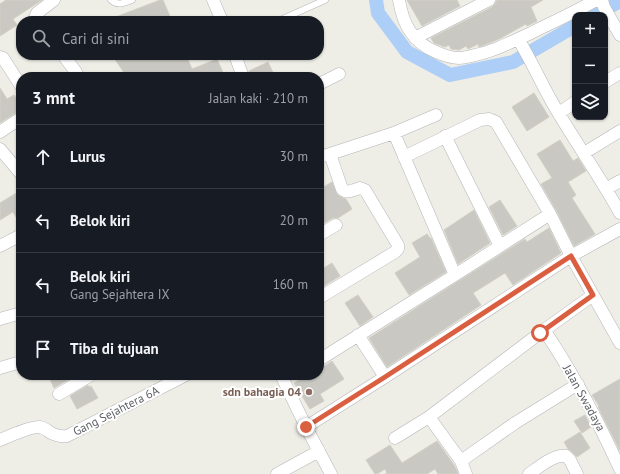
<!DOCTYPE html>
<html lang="id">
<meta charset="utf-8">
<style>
:root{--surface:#171b24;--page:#242831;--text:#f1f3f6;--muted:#9ea1a6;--line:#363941}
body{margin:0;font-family:"PT Sans",sans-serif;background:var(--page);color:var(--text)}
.controls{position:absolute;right:12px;top:12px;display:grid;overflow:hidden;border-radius:8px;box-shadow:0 1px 3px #0004}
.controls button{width:36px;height:36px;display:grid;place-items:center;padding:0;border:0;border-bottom:1px solid var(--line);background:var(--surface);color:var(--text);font:20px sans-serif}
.stop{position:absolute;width:12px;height:12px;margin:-9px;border:3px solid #da5e40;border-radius:50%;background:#fff}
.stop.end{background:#da5e40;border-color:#fff;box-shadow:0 1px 4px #0008}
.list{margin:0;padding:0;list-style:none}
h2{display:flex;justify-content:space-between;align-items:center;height:52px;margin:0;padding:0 16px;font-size:17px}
h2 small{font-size:13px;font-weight:400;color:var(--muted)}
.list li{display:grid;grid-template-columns:26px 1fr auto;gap:12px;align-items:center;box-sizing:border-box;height:64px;padding:0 16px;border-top:1px solid var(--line)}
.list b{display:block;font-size:15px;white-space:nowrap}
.list p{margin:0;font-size:13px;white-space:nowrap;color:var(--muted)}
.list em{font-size:13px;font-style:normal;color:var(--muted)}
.icon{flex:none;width:22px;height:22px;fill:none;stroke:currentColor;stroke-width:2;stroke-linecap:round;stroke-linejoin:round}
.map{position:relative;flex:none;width:620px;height:474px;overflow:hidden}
.search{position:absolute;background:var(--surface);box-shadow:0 1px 3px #0004;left:16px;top:16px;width:308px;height:44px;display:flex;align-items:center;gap:10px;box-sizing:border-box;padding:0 14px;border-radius:16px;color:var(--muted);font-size:15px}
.panel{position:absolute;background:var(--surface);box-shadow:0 1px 3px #0004;left:16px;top:72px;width:308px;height:308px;border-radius:16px}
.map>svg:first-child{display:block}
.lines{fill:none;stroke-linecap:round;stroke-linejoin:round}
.canal{stroke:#accef7;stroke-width:14}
.building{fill:#cac8c2;stroke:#d2d0c4}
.lane-casing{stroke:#b3b5b9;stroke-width:7}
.street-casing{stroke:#b3b5b9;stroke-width:13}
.lane{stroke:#fff;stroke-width:6}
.street{stroke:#fff;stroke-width:12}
.route{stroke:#da5e40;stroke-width:5}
.education-dot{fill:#8d6e63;stroke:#fff;stroke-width:1.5}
.labels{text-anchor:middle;stroke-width:4;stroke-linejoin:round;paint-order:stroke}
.education-label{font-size:12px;font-weight:bold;fill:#785e54;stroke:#fff;text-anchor:end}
.street-label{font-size:12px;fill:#5d6064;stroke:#fff}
</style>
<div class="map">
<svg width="620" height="474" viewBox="0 0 620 474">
<rect width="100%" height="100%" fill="#eeede6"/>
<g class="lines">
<path class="canal" d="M376,0L378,13L407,52L450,75L513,62L575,26
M595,15L620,1"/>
</g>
<path class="building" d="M6,0H42L13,19L17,25L0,36V4Z
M160,0H163L172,21H108V20Z
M407,0H457L460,6L422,26Z
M497,0H543L531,7L537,21L527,26L526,24L501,38L492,42L479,47L478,44L468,49L466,46L459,50L451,49L449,45L445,47L434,43L431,38L492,7L495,4Z
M112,55H186L192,69L217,59L225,77H127Z
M268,62L275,77H250L249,71Z
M0,88L7,99L14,95L21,105V111L17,112L0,123Z
M534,93L549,117L527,131L512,107Z
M560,140L573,161L578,158L586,171L568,182L576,195L572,198L595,234L574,246L556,210L541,184L552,178L537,154Z
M332,182L337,194L341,197L346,199L352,209L338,218H333L319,226V190Z
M18,192L21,198V225L13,212L0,220V203Z
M500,200L517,226L503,235L489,207Z
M474,210L490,243L458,264L444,230Z
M549,228L561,253L513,285L505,273L473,293L481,305L387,367L369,338L525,239L527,242Z
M427,234L430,238H431L446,272L409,295L395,273L420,257L412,243Z
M332,263L340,276L319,289V271Z
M358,295L373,317L360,326L345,303Z
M332,361L344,379L320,394L324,401L310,409L294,383L307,375H319V370Z
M48,375H76L54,388Z
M620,379V451L598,407L599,406L592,395Z
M88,385L89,387L91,386L98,398L77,409L70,396Z
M585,415L591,427L582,433L574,421Z
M580,432L590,448L577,457L571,451L568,449L564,442Z
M437,441L454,465L458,473L457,474H438L435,469L427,474H385L387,473L385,469L377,474H375L366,460L390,445L402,463Z"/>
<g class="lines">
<g class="lane-casing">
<path id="lane" d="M111,0C117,6 124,3 132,0
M278,21L325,0"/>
</g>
<g class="street-casing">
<path id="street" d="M213,0L222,21
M399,0C403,24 412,42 436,52C443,55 451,58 459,58C463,58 467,57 471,56C493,52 511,42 531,33C553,22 575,12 596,0
M602,0L604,7L620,35
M38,21L35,18L37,13L54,0
M415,38L489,0
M518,39C533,63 544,90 559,114C579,147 601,179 620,213
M63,55L76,72L78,77
M235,55L243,77
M0,57L3,58L21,86
M605,82L620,73
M319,84L339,74
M559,113L575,102
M0,132L21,118
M394,133L455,275
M445,136L500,246
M0,149L21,174
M584,153L620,131
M319,157L330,154L394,133L436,115
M404,157L480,120L489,119L496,122L550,214L571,256L620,343
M606,189L620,181
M319,235L336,225
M0,246L21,235
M319,298L395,252L398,249V245L365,190L360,188C354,190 346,194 342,189L330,154
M0,319L21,313
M544,330C574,374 598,421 620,469
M358,335L385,377
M319,360L455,275L550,214
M0,368L21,362
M281,375L306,427L331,474
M59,394L91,375
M429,417L461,461L466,474
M306,427L385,377L571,256L620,229
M395,438L429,417L540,333L593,295
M0,440C9,436 32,426 40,427C45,428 48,431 51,433C57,436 61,437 67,436L186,375
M461,461L515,423L578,384
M277,474L319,451
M529,474C539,467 554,454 566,456L570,460L577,474"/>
</g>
<use href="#lane" class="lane"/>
<use href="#street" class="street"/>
</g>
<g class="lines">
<path class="route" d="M306,427L385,377L571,256L593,295L540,333"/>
</g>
<circle class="education-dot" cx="309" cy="392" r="4"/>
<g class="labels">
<g class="education-label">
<text x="301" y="396">sdn bahagia 04</text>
</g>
<g class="street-label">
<text transform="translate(584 398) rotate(61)" y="4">Jalan Swadaya</text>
<text transform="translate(116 411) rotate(-27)" y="4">Gang Sejahtera 6A</text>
</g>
</g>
</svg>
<div class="controls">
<button>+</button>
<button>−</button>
<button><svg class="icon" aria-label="layers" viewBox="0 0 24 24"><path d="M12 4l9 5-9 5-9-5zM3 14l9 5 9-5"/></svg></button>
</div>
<div class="stop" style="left:540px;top:333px"></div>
<div class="stop end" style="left:306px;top:427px"></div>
<div class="search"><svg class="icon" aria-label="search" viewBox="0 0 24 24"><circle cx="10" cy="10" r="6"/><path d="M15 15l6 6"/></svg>Cari di sini</div>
<section class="panel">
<h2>3 mnt<small>Jalan kaki · 210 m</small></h2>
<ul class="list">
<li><svg class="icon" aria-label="ahead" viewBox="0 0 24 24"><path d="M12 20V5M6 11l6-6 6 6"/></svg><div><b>Lurus</b></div><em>30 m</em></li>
<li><svg class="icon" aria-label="left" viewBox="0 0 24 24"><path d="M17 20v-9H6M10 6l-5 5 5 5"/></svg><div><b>Belok kiri</b></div><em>20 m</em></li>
<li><svg class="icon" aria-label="left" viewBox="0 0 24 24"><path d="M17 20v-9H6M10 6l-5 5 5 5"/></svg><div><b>Belok kiri</b><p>Gang Sejahtera IX</p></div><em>160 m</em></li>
<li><svg class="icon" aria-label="arrive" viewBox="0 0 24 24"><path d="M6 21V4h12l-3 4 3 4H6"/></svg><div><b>Tiba di tujuan</b></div></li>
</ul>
</section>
</div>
